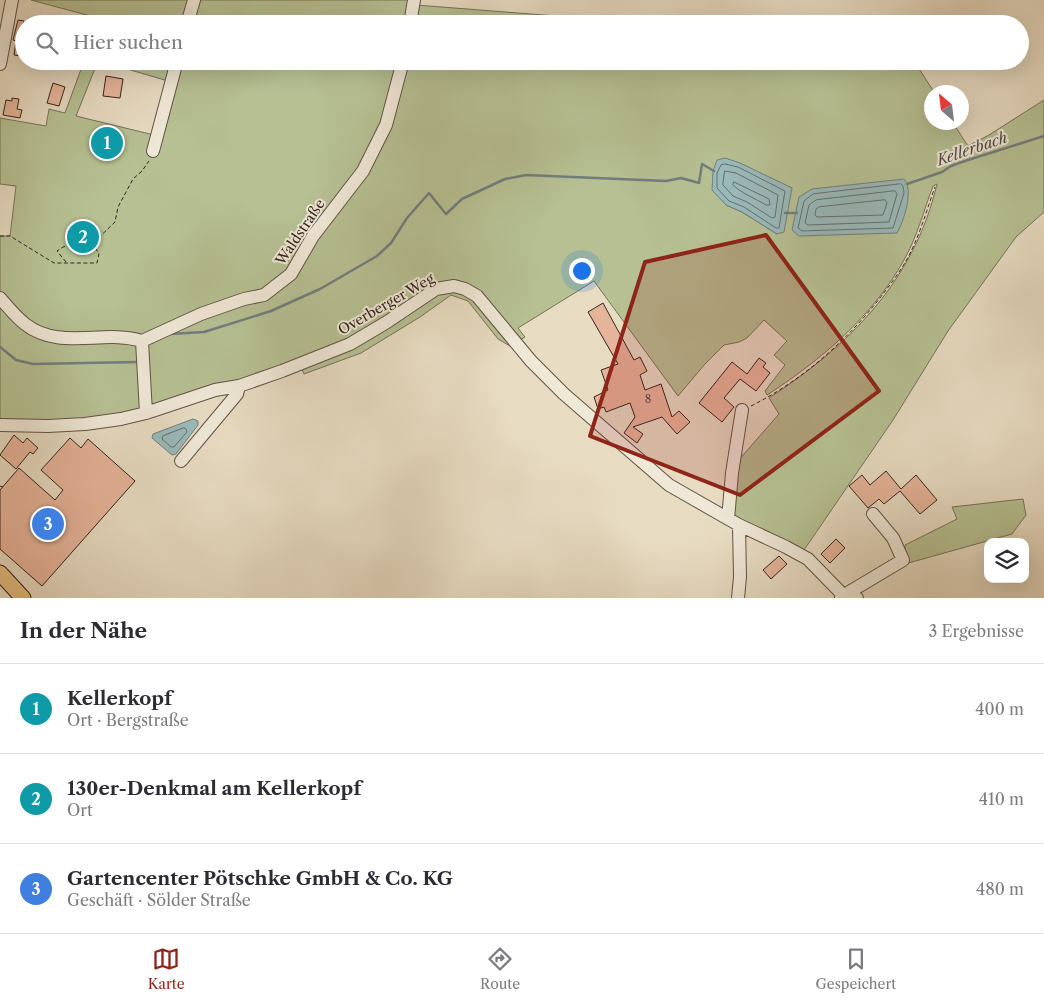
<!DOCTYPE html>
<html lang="de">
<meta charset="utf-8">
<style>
:root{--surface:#fff;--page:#f2f2f3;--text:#2b2b33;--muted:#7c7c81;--line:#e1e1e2;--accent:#8f2418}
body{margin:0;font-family:"Libre Caslon Text",serif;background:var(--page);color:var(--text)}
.controls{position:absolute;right:15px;bottom:15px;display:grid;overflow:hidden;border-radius:10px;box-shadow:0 5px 20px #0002}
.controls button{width:45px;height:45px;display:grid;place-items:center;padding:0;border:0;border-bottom:1px solid var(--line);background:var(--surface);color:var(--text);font:25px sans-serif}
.compass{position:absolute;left:924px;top:85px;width:45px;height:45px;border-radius:50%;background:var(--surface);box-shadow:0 5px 20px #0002;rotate:332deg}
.you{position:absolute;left:581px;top:270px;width:18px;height:18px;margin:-12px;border:4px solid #fff;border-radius:50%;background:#1a73e8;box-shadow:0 0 0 8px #1a73e833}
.badge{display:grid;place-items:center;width:32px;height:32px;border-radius:50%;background:var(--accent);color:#fff;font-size:16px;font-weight:700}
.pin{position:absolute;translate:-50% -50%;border:2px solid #fff;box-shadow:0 1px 5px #0006}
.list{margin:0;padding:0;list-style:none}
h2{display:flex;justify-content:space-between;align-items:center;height:65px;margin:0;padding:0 20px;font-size:21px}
h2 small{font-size:16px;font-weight:400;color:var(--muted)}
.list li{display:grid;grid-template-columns:32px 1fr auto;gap:15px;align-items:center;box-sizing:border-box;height:90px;padding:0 20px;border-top:1px solid var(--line)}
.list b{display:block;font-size:19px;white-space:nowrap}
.list p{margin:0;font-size:16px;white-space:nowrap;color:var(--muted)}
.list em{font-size:16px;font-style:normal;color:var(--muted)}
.icon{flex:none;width:28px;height:28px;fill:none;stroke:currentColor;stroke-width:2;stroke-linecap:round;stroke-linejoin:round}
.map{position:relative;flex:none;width:1044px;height:598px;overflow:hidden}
.search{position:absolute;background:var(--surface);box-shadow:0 5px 20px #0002;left:15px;right:15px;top:15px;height:55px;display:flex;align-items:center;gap:12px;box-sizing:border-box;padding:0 18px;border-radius:28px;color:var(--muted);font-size:19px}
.sheet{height:335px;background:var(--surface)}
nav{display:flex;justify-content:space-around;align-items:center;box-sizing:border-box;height:70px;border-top:1px solid var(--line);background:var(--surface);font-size:14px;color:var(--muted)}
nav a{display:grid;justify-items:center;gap:2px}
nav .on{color:var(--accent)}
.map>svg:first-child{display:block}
.green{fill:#b6c093;stroke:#757259;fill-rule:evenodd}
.water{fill:#99b9bb;stroke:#717e7d}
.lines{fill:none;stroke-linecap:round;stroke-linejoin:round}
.shore{stroke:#666f6d;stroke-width:1}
.stream{stroke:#717e7d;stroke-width:2.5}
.building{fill:#e6b49a;stroke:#34251f}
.minor-casing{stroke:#615248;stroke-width:14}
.major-casing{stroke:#34251f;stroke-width:17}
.path{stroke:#34251f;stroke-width:1;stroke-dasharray:4 2.5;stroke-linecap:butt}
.minor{stroke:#efe8d7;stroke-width:12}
.major{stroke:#e4be81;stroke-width:15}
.marked{fill:#8f2418;fill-opacity:0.2;stroke:#8f2418;stroke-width:4;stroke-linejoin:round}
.labels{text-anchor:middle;stroke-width:4;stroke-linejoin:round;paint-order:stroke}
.number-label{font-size:11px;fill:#60493e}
.street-label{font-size:14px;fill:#34251f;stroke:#efe8d7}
.water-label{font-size:15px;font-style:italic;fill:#4d4a46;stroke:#efe8d7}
</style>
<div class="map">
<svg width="1044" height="598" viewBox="0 0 1044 598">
<rect width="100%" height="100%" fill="#e7dbc2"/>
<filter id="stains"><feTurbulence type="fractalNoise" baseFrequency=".004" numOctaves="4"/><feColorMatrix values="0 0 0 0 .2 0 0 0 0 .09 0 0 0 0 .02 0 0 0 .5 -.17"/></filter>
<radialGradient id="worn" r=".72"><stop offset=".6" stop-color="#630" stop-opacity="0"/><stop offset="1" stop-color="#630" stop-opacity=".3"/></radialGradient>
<path class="green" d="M31,0H191L184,24H97L98,18Z
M196,0H411L408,24H190Z
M416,5L658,24H413Z
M84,61H98L76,116L154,135L180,61H401L384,125L362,170L278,284L152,335L70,338L26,323L0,295V236H10L16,186L0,184V118L46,126L49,109L65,113Z
M119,61H173L168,81L117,66Z
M406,61H914L934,92H932V122L953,123L968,146L989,135L1044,100V212L1016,237L948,331L893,420L802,553L732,518L737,462L779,414L769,398C850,345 914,281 937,184L933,186C924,210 917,237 904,260C872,317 821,360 767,395L765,391L785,365L774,355L787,341L764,320L747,338L739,342L724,345L705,364L678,396L594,281L518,328L525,337L517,342L478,295L454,283L349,343L148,410L144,341L280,285L365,171ZM772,180L792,188L777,234L742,212L726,205Z
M464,290L515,349L498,339L468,301L451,295L420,317L361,353L304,374L301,367L437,291Z
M0,301L47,338L141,342L142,410L85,419L49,421L0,419Z
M1023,499L1026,515L1012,534L905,564V545L957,519L952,507Z"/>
<path class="water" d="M725,158L740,163L792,188L784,232L777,234L742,212L726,205L712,190L713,171L717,160Z
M904,179C914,190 904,221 897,233L799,236L792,230L799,197L812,189Z
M193,419L198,421V425L176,454L172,455L152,438L153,434Z"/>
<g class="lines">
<path class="shore" d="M725,164L738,167L785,191L779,228H776L744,207L729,201L717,188V173L721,165Z
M725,171L736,173L778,195L775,217L772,218L747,202L733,196L723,185Z
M734,182L769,199L770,205H766C758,200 739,192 733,185Z
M901,184L903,186L904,193L893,228L802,231L798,228L804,201L813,194Z
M895,191L897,194L889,222L808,225L805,223L809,205L816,200Z
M885,200L887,203L883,215L817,217L815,215L816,209L819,207Z
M184,428L186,429L187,432L174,447H171L162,439L163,436Z"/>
<path class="stream" d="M907,184L942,172L951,166L968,160L1044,136
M785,213H797
M170,334L204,332L271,311L320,289L377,256L391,243L407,218L429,193L446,214L462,199L505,179L526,175L666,181L681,178L699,183L702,164L714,171
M0,347L16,360L33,364L138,362"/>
</g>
<path class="building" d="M18,20L24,21V42L21,56L14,55L16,41L13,40Z
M106,76L123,79L120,98L103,96Z
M53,83L65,87L59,106L47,103Z
M12,98L19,99L17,109L22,110L20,118L3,115L6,100L12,101Z
M603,303L634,360L640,357L647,371L640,375L645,390L661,384L672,417L679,411L690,422L677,434L662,417L633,427L643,434L637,443L624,433L635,417L630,403L606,412L604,407L598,409L594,397L608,390L601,370L618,364L588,312Z
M759,358L766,363L763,367L770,373L756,391L740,379L724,398L734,407L722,422L699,403L732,362L747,374Z
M14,435L23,443L27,438L38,448L33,454L30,452L16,469L0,455Z
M70,438L81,448L88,439L135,481L42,586L0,549V490L19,468L55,500L63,490L41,470Z
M886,471L901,489L916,475L937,500L920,514L900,491L884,504L879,499L868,508L849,486L862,475L870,485Z
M836,539L845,548L830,563L821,554Z
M779,556L787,564L771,579L763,570Z"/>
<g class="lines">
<g class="minor-casing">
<path id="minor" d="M187,24L194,0
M410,24L414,0
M0,64L12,0
M153,151L177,61
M0,298C8,307 16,317 25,324C59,351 104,329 142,341L146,413
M142,341L201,314L244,299L264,295L291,274L313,236L363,171L386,125L403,61
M0,425L48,426L85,424L121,419L146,413L215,390L239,386L282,371L350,344L387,322L436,289L454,286L465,289L477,296L531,361L564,394L669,485L739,525L786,547L808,559L843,595L857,598
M181,461L237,394L239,386
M728,519L732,473L742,410
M841,597L903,560L893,538L873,514
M738,598L740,577L739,525"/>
</g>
<g class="major-casing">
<path id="major" d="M0,573L23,598"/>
</g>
<path class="path" d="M78.5 236a4.5 4.5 0 1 1 9 0a4.5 4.5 0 1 1-9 0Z
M0,236H10L54,263H97L99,254L96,249L89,248L82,251L79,250L81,240
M89,247L115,222L118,207L133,179L142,171L149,161
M66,262L57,251L63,247L72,245L78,250
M751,406C805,379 851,337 886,290C893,281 900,271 906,261C919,238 926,212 935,187
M0,486L3,487"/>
<use href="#minor" class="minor"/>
<use href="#major" class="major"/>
</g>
<path class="marked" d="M766,235L879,391L740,495L590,436L645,262Z"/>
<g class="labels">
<g class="number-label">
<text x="648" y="403">8</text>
</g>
<g class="street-label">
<text transform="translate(300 232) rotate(-56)" y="5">Waldstraße</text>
<text transform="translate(386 304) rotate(-30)" y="5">Overberger Weg</text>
</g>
<g class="water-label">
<text transform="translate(972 149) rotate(-19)" y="5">Kellerbach</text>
</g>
</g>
<rect width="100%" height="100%" filter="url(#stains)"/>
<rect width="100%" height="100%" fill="url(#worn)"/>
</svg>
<div class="controls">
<button><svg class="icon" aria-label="layers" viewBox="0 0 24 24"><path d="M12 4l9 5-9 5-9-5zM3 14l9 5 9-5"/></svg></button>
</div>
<svg class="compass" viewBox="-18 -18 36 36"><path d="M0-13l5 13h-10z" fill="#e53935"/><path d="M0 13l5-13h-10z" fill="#7c7c81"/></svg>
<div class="you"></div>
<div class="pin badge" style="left:107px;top:143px;background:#0f9aa8">1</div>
<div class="pin badge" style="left:83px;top:237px;background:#0f9aa8">2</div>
<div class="pin badge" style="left:48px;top:524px;background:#3f7fe0">3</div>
<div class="search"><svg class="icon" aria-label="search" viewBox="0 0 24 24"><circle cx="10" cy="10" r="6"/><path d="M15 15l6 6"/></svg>Hier suchen</div>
</div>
<section class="sheet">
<h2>In der Nähe<small>3 Ergebnisse</small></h2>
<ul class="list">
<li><span class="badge" style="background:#0f9aa8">1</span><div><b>Kellerkopf</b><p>Ort · Bergstraße</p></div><em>400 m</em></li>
<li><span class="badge" style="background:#0f9aa8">2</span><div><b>130er-Denkmal am Kellerkopf</b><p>Ort</p></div><em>410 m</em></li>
<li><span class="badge" style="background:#3f7fe0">3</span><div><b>Gartencenter Pötschke GmbH &amp; Co. KG</b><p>Geschäft · Sölder Straße</p></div><em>480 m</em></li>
</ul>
</section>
<nav>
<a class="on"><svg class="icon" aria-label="map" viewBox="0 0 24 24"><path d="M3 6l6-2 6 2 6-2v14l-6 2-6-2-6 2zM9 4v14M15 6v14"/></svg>Karte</a>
<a><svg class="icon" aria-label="directions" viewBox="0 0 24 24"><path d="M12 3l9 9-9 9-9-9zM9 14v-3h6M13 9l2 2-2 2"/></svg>Route</a>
<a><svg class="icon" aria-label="saved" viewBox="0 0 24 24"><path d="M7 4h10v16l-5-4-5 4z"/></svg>Gespeichert</a>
</nav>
